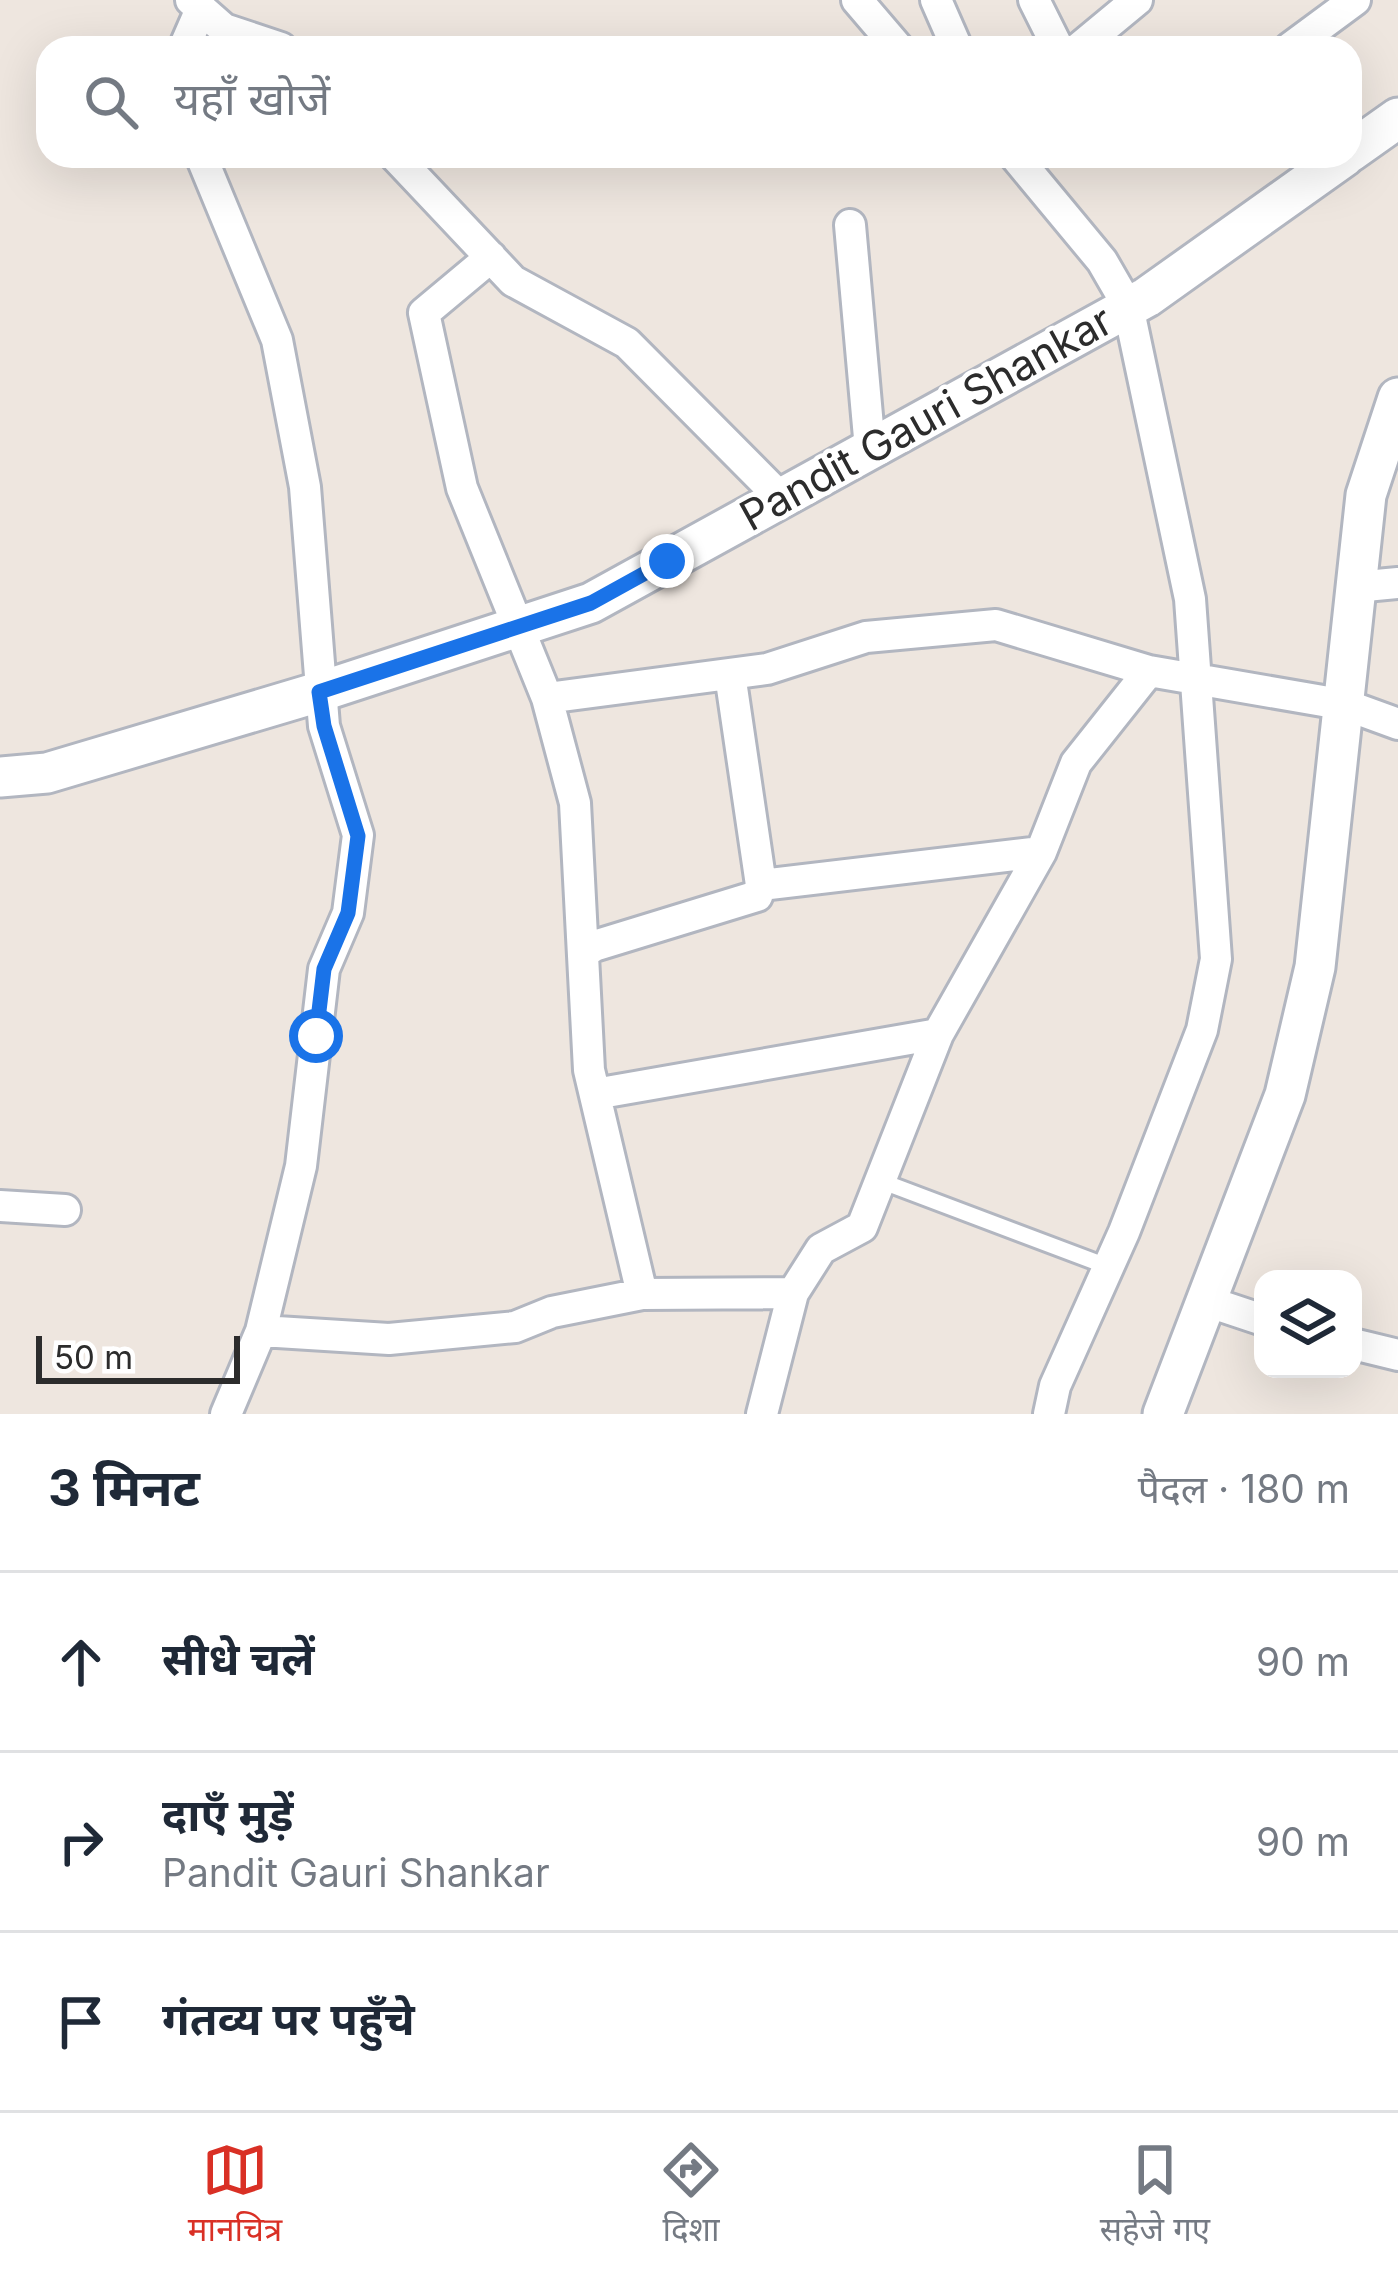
<!DOCTYPE html>
<html lang="hi">
<meta charset="utf-8">
<style>
:root{--surface:#fff;--page:#f6f6f7;--text:#1f2937;--muted:#747a83;--line:#e0e1e3;--accent:#d93025}
body{margin:0;font-family:Inter,"Noto Sans Devanagari",sans-serif;background:var(--page);color:var(--text)}
.controls{position:absolute;right:36px;bottom:36px;display:grid;overflow:hidden;border-radius:24px;box-shadow:0 12px 48px #0002}
.controls button{width:108px;height:108px;display:grid;place-items:center;padding:0;border:0;border-bottom:3px solid var(--line);background:var(--surface);color:var(--text);font:60px sans-serif}
.scale{position:absolute;left:36px;bottom:30px;width:204px;box-sizing:border-box;padding-left:12px;border:6px solid #2c2c2c;border-top:0;font-size:33px;line-height:42px;white-space:nowrap;color:#2c2c2c;-webkit-text-stroke:9px #fff;paint-order:stroke}
.stop{position:absolute;width:36px;height:36px;margin:-27px;border:9px solid #1a73e8;border-radius:50%;background:#fff}
.stop.end{background:#1a73e8;border-color:#fff;box-shadow:0 3px 12px #0008}
.list{margin:0;padding:0;list-style:none}
h2{display:flex;justify-content:space-between;align-items:center;height:156px;margin:0;padding:0 48px;font-size:51px}
h2 small{font-size:39px;font-weight:400;color:var(--muted)}
.list li{display:grid;grid-template-columns:78px 1fr auto;gap:36px;align-items:center;box-sizing:border-box;height:180px;padding:0 48px;border-top:3px solid var(--line)}
.list b{display:block;font-size:45px;white-space:nowrap}
.list p{margin:0;font-size:39px;white-space:nowrap;color:var(--muted)}
.list em{font-size:39px;font-style:normal;color:var(--muted)}
.icon{flex:none;width:66px;height:66px;fill:none;stroke:currentColor;stroke-width:2;stroke-linecap:round;stroke-linejoin:round}
.map{position:relative;flex:none;width:1398px;height:1414px;overflow:hidden}
.search{position:absolute;background:var(--surface);box-shadow:0 12px 48px #0002;left:36px;right:36px;top:36px;height:132px;display:flex;align-items:center;gap:30px;box-sizing:border-box;padding:0 42px;border-radius:36px;color:var(--muted);font-size:45px}
.sheet{height:696px;background:var(--surface)}
nav{display:flex;justify-content:space-around;align-items:center;box-sizing:border-box;height:168px;border-top:3px solid var(--line);background:var(--surface);font-size:33px;color:var(--muted)}
nav a{display:grid;justify-items:center;gap:6px}
nav .on{color:var(--accent)}
.map>svg:first-child{display:block}
.lines{fill:none;stroke-linecap:round;stroke-linejoin:round}
.service-casing{stroke:#b2b6c0;stroke-width:21}
.minor-casing{stroke:#b2b6c0;stroke-width:36}
.tertiary-casing{stroke:#b2b6c0;stroke-width:45}
.service{stroke:#fff;stroke-width:15}
.minor{stroke:#fff;stroke-width:30}
.tertiary{stroke:#fff;stroke-width:39}
.route{stroke:#1a73e8;stroke-width:15}
.labels{text-anchor:middle;stroke-width:9;stroke-linejoin:round;paint-order:stroke}
.street-label{font-size:42px;fill:#2c2c2c;stroke:#fff}
</style>
<div class="map">
<svg width="1398" height="1414" viewBox="0 0 1398 1414">
<rect width="100%" height="100%" fill="#eee6df"/>
<g class="lines">
<g class="service-casing">
<path id="service" d="M881,1181L1109,1267"/>
</g>
<g class="minor-casing">
<path id="minor" d="M191,0L224,29L281,48
M857,0L898,48
M936,0L957,48
M1034,0L1058,48
M184,48L201,9
M1079,48L1137,0
M1290,48L1355,0
M201,156L277,340L305,487L324,726L358,835L348,913L324,969L301,1166L261,1331L226,1414
M395,156L513,281L627,343L781,498
M1015,156L1102,261L1128,306L1190,599L1216,959L1202,1030L1124,1232L1055,1386L1049,1414
M850,225L870,449
M491,257L424,313L462,488L547,698L575,803L589,1070L642,1294
M1355,587L1398,583
M730,674L761,885
M547,698L767,669L866,637L996,625L1149,671L1346,705L1398,724
M583,953L594,946L757,896L761,885L1041,852
M595,1094L938,1034
M0,1206L65,1210
M1206,1301L1263,1320
M261,1331L389,1339L515,1327L552,1312L642,1294L793,1293
M1353,1344L1398,1355
M762,1414L793,1293L821,1249L862,1227L938,1034L1041,852L1076,763L1149,671"/>
</g>
<g class="tertiary-casing">
<path id="tertiary" d="M1350,152L1398,118
M0,777L47,773L319,692L591,603L1147,297L1345,156
M1163,1414L1285,1095L1315,967L1366,495L1398,398"/>
</g>
<use href="#service" class="service"/>
<use href="#minor" class="minor"/>
<use href="#tertiary" class="tertiary"/>
</g>
<g class="lines">
<path class="route" d="M316,1036L324,969L348,913L358,836L324,726L319,692L591,603L667,561"/>
</g>
<g class="labels">
<g class="street-label">
<text transform="translate(926 418) rotate(-29)" y="15">Pandit Gauri Shankar</text>
</g>
</g>
</svg>
<div class="controls">
<button><svg class="icon" aria-label="layers" viewBox="0 0 24 24"><path d="M12 4l9 5-9 5-9-5zM3 14l9 5 9-5"/></svg></button>
</div>
<div class="scale">50 m</div>
<div class="stop" style="left:316px;top:1036px"></div>
<div class="stop end" style="left:667px;top:561px"></div>
<div class="search"><svg class="icon" aria-label="search" viewBox="0 0 24 24"><circle cx="10" cy="10" r="6"/><path d="M15 15l6 6"/></svg>यहाँ खोजें</div>
</div>
<section class="sheet">
<h2>3 मिनट<small>पैदल · 180 m</small></h2>
<ul class="list">
<li><svg class="icon" aria-label="ahead" viewBox="0 0 24 24"><path d="M12 20V5M6 11l6-6 6 6"/></svg><div><b>सीधे चलें</b></div><em>90 m</em></li>
<li><svg class="icon" aria-label="right" viewBox="0 0 24 24"><path d="M7 20v-9h11M14 6l5 5-5 5"/></svg><div><b>दाएँ मुड़ें</b><p>Pandit Gauri Shankar</p></div><em>90 m</em></li>
<li><svg class="icon" aria-label="arrive" viewBox="0 0 24 24"><path d="M6 21V4h12l-3 4 3 4H6"/></svg><div><b>गंतव्य पर पहुँचे</b></div></li>
</ul>
</section>
<nav>
<a class="on"><svg class="icon" aria-label="map" viewBox="0 0 24 24"><path d="M3 6l6-2 6 2 6-2v14l-6 2-6-2-6 2zM9 4v14M15 6v14"/></svg>मानचित्र</a>
<a><svg class="icon" aria-label="directions" viewBox="0 0 24 24"><path d="M12 3l9 9-9 9-9-9zM9 14v-3h6M13 9l2 2-2 2"/></svg>दिशा</a>
<a><svg class="icon" aria-label="saved" viewBox="0 0 24 24"><path d="M7 4h10v16l-5-4-5 4z"/></svg>सहेजे गए</a>
</nav>
